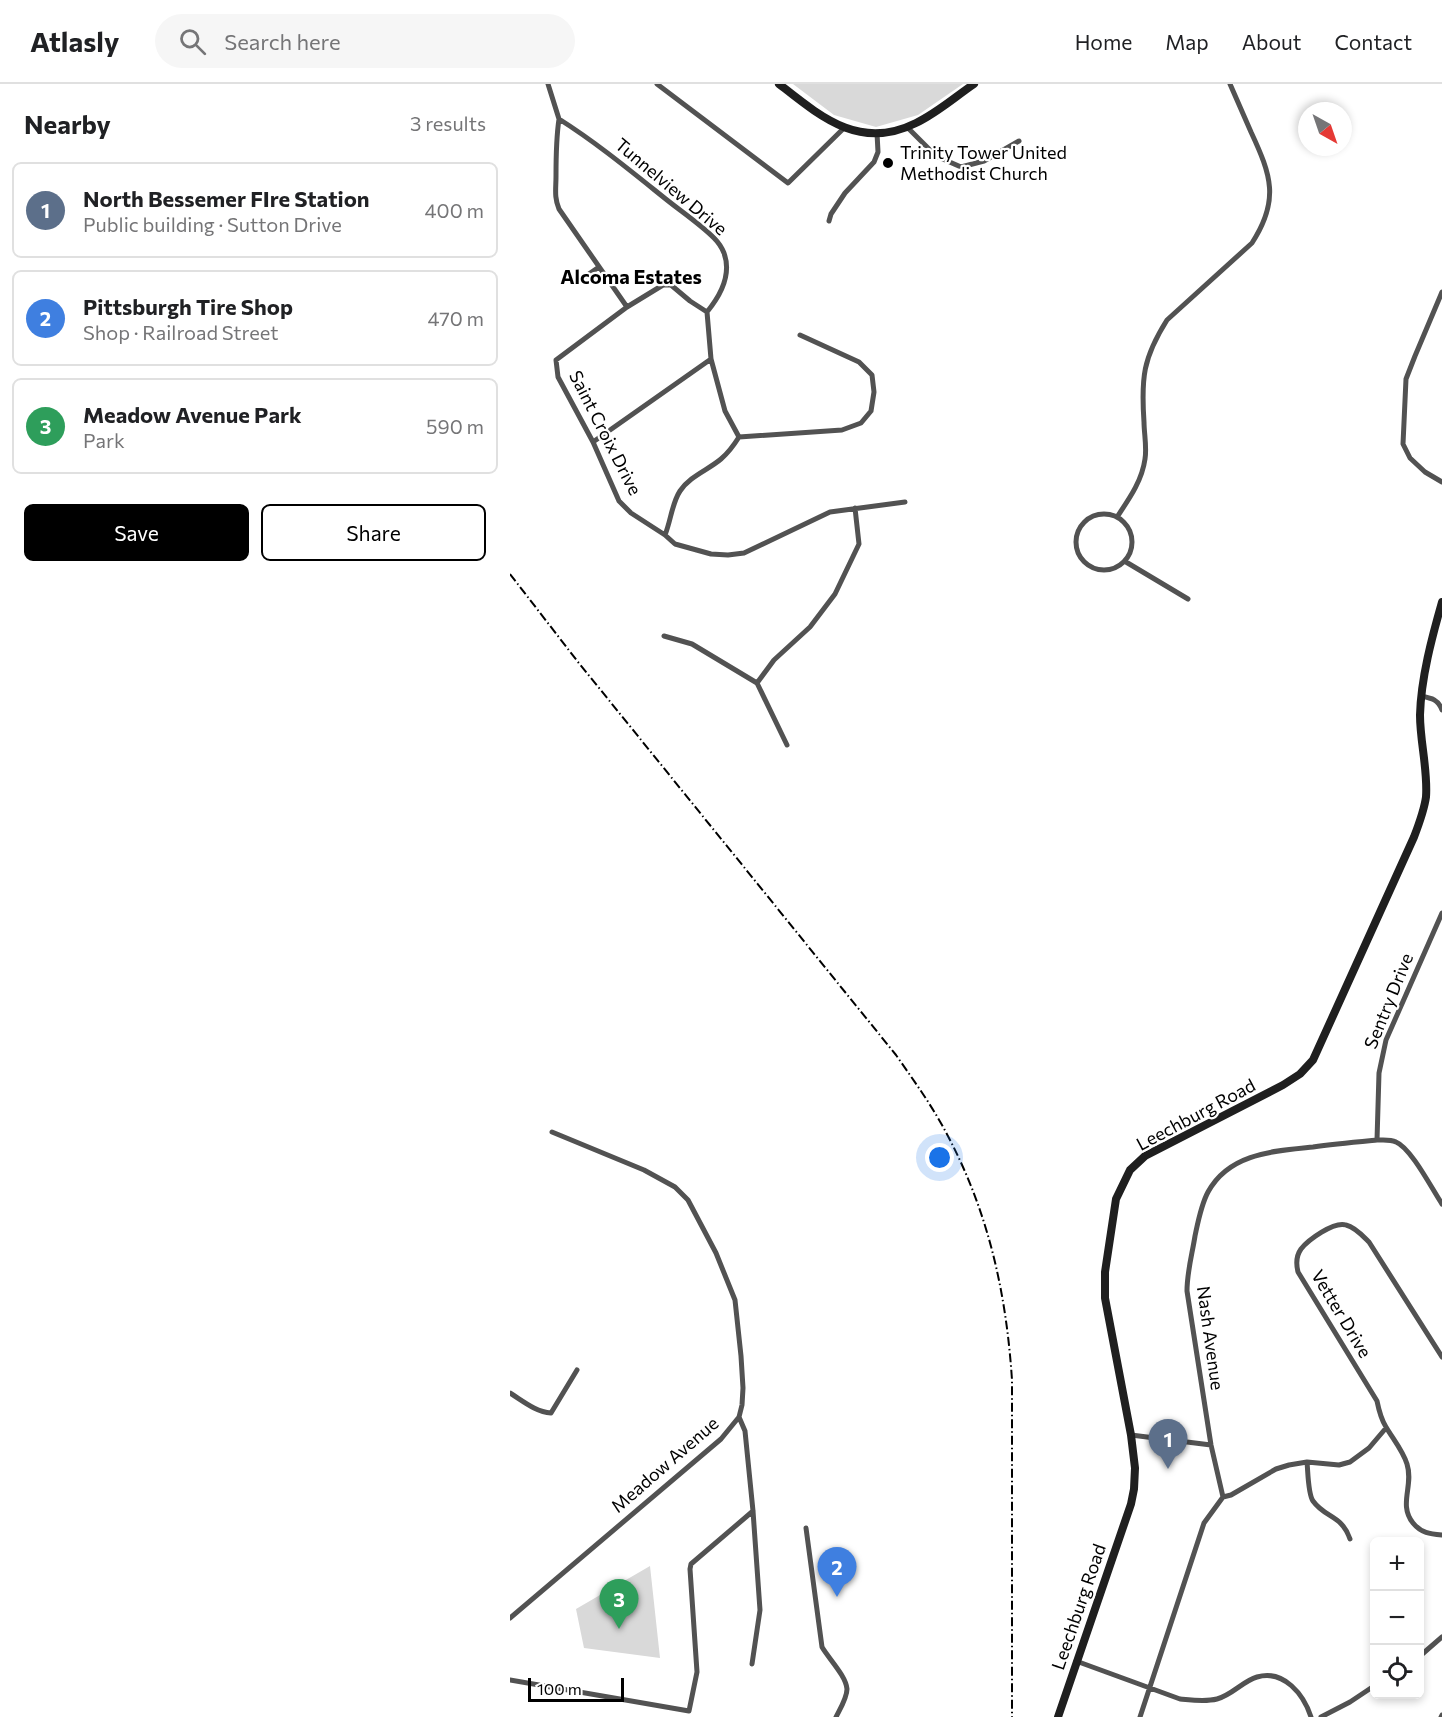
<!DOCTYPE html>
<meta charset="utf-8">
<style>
:root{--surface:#fff;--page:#f6f6f6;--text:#202124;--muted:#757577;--line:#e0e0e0;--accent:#000}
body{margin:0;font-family:Commissioner,sans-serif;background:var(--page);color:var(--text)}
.controls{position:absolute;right:18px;bottom:18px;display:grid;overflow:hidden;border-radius:9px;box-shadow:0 3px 9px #0003}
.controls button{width:54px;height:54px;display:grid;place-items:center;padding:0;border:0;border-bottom:2px solid var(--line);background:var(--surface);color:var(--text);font:30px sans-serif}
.compass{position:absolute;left:788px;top:18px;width:54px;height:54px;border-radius:50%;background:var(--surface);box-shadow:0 3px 9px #0003;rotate:140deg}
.scale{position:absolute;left:18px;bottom:15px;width:96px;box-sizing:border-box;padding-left:6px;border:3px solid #000;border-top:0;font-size:16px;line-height:21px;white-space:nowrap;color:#000;-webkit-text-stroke:4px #fff;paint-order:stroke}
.you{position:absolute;left:430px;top:1074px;width:21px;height:21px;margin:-15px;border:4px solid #fff;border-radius:50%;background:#1a73e8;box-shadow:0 0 0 9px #1a73e833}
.badge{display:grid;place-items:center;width:39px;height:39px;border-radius:50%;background:var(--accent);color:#fff;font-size:20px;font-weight:700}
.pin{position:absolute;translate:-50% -50px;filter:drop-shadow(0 2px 3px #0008)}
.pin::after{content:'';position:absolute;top:32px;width:21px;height:18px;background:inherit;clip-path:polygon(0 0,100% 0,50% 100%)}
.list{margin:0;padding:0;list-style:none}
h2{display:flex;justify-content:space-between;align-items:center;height:78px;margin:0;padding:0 24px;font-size:26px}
h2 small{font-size:20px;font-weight:400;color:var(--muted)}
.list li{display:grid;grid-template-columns:39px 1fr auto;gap:18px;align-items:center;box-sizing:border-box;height:96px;margin:0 12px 12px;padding:0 12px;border:2px solid var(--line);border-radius:9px}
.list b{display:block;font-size:22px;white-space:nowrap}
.list p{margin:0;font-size:20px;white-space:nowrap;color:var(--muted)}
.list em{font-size:20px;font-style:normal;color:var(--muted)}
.actions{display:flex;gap:12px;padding:18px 24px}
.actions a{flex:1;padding:14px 0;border:2px solid var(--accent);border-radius:9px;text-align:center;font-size:21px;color:var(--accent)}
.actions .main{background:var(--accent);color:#fff}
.icon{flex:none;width:33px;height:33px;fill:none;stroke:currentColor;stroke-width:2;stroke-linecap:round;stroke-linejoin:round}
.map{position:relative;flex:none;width:932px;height:1633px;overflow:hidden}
header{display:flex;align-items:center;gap:36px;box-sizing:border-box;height:84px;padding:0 30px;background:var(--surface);border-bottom:2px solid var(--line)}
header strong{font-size:28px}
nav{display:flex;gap:33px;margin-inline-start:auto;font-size:21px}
.search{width:420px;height:54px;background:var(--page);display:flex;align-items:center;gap:15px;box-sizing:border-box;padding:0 21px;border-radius:33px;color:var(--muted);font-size:22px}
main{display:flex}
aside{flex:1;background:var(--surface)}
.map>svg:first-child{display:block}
.green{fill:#d9d9d9}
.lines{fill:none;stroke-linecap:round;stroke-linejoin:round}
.street{stroke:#525252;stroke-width:5}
.secondary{stroke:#1f1f1f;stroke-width:8}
.rail{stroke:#000;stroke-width:2;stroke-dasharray:9 3 1.5 3;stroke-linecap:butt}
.poi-dot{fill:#000;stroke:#fff;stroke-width:2}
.labels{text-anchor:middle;stroke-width:4.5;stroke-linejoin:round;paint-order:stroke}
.poi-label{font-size:18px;fill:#000;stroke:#fff;text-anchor:start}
.street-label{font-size:18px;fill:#000;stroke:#fff}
.neighbourhood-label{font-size:20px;font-weight:bold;fill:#000;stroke:#fff}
</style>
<header>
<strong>Atlasly</strong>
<div class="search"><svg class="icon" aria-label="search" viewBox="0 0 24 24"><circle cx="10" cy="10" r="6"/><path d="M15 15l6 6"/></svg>Search here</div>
<nav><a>Home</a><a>Map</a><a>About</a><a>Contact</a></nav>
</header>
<main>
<aside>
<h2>Nearby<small>3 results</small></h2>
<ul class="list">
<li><span class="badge" style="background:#5c6f8a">1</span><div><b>North Bessemer FIre Station</b><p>Public building · Sutton Drive</p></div><em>400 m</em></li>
<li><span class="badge" style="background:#3f7fe0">2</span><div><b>Pittsburgh Tire Shop</b><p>Shop · Railroad Street</p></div><em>470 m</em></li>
<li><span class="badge" style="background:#2e9e5b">3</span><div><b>Meadow Avenue Park</b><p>Park</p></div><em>590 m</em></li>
</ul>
<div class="actions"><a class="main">Save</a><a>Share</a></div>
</aside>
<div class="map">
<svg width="932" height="1633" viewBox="0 0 932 1633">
<rect width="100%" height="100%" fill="#fff"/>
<path class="green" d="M283,0H453L408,31L366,43L324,31Z
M140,1482L150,1574L74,1564L66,1525Z"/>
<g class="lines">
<path class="street" d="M38,0L49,35C87,59 122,88 157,116C172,128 190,140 204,154C208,158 212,164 214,169C222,191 211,211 197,228L201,275L215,327L229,353L332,346L351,339L361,327L364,308L362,291L349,278L290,251
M147,0L278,99L334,44
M49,35C46,55 46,73 46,92C46,105 44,113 49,125L117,223
M397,43L426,72L451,83L474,77L509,57
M319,137L321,130L335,109L364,78L368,68L367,49
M73,194L89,183
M932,208L905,272L896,295L893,360L900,374L915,388L932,398
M197,228L180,217L161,201H153L117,223L46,276L48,293L83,358L109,417L121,429L155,451L165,460L201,470L218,471L234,469L320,428L395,418
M83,358L201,275
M566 458a28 28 0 1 1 56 0a28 28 0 1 1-56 0Z
M607,433C619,415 632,397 635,375C637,363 634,349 634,338C631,294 633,274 657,236L742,159C770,116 761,91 741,48C734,32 727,16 720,0
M155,451C161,436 162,419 170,407C180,392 198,386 211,375C218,369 224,361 229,353
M616,478L678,515
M154,552L182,560L247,599
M247,599L264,576L300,543L325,510L349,460L345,424
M247,599L277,661
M911,612C921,614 928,615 932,626
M867,1056L869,989L876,956L932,829
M932,1273L859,1158C853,1152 845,1143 836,1141C824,1137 798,1156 791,1165C786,1172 786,1180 788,1188L867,1317C869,1327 871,1335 876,1343C883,1355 893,1367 897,1380C904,1402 888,1420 903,1439C911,1449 920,1450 932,1451
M0,1309C13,1317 26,1328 41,1329L67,1286
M229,1333L235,1347L243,1427L250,1526L242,1580
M621,1351L701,1361
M797,1378C798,1388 798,1410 803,1417C815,1434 832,1431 840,1455
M713,1413L721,1411L766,1385L779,1381L797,1378L829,1381L840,1378L859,1364L876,1344
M296,1444L312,1563C319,1575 336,1592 337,1605C337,1614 330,1625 326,1633
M0,1534L211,1355L229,1333L232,1321L233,1304L231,1272L225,1216L206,1169L178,1116L165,1103L134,1086L42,1048
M910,1572L932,1553
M566,1577L670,1615C682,1616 695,1618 707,1615C722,1611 733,1597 747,1593C774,1585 794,1611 801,1633
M0,1596L179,1627L187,1588L180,1485L181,1480L243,1427
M630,1633L694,1439L713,1413L701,1361L677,1207C677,1188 682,1171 685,1152C688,1138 691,1121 698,1108C719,1069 764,1067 803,1063C824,1060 846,1058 867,1056C873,1056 880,1055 886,1058C901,1064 922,1105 932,1120
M811,1633L840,1618L864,1602
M931,1633L932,1631"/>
<path class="secondary" d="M269,0C311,33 350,67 406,39C427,29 445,13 464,0
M548,1633L621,1420L624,1405L625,1384L621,1351L595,1214V1188L606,1115L620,1086L635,1072L773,1001L790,990L803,976L904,753C909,740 914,727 916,713C918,686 910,658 910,631C911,594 922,553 932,518"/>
<path class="rail" d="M0,490L68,578L386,971C402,994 418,1016 432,1041C477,1122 496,1205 502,1296V1633"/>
</g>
<circle class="poi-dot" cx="378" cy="79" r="6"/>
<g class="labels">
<g class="poi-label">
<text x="390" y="75">Trinity Tower United<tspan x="390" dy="21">Methodist Church</tspan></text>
</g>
<g class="street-label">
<text transform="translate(161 103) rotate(40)" y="6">Tunnelview Drive</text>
<text transform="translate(95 349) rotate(63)" y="6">Saint Croix Drive</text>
<text transform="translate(879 917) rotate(-68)" y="6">Sentry Drive</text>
<text transform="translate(686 1031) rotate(-28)" y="6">Leechburg Road</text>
<text transform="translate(831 1230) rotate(59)" y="6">Vetter Drive</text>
<text transform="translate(700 1254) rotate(82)" y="6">Nash Avenue</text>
<text transform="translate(155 1381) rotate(-41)" y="6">Meadow Avenue</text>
<text transform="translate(569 1523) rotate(-71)" y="6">Leechburg Road</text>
</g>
<g class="neighbourhood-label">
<text x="121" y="200">Alcoma Estates</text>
</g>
</g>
</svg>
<div class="controls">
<button>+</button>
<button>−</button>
<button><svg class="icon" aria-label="locate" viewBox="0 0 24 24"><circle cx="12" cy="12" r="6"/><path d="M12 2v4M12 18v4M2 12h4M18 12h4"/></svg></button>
</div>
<svg class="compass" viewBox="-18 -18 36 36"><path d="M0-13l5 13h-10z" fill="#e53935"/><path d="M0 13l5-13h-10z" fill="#757577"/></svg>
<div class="scale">100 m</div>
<div class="you"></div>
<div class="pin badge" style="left:658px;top:1385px;background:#5c6f8a">1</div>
<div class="pin badge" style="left:327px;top:1513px;background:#3f7fe0">2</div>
<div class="pin badge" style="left:109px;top:1545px;background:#2e9e5b">3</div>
</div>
</main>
